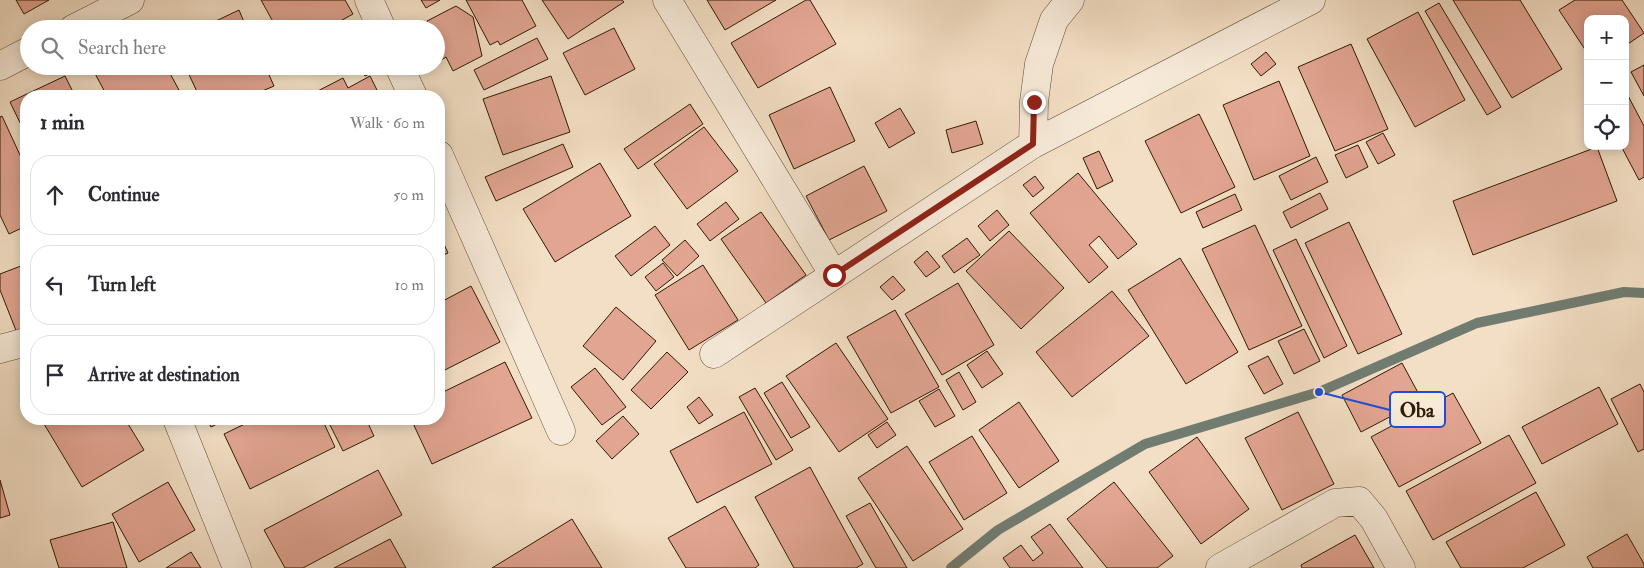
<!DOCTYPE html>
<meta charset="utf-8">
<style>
:root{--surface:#fff;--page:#f2f2f3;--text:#2b2b33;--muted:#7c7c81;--line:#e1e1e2}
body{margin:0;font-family:"IM FELL Double Pica",serif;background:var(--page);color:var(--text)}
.controls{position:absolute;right:15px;top:15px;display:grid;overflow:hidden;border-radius:10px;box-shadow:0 2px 12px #0003}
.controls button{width:45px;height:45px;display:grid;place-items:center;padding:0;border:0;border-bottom:1px solid var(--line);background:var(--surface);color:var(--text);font:25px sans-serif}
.stop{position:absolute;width:15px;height:15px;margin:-11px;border:4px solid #8f2418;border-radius:50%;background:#fff}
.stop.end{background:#8f2418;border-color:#fff;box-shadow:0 1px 5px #0008}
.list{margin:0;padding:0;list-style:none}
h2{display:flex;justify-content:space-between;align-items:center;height:65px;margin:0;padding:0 20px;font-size:21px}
h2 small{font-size:16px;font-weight:400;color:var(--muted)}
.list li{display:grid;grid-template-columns:32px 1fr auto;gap:15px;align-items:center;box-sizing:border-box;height:80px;margin:0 10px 10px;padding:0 10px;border:1px solid var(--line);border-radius:20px}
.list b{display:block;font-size:19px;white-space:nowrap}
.list em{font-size:16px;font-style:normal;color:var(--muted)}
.icon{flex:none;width:28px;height:28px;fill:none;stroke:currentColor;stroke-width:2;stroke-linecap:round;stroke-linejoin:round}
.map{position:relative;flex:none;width:1644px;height:568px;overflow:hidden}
.search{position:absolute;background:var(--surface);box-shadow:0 2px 12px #0003;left:20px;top:20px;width:425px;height:55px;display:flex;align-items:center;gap:12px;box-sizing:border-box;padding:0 18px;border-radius:28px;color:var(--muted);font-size:19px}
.panel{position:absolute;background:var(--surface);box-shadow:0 2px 12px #0003;left:20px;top:90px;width:425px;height:335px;border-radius:20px}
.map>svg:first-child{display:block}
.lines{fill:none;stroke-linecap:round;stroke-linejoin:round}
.stream{stroke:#717c71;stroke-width:10}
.building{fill:#e2a592;stroke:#311b03}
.street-casing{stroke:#624c34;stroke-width:29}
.street{stroke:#f7ead9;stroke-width:28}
.route{stroke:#8f2418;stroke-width:6}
.leader{fill:none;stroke:#1d4ed8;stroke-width:2}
.callout-dot{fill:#1d4ed8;stroke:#f7ead9;stroke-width:2}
.callout{fill:#f7ead9;stroke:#1d4ed8;stroke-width:2}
.callout-label{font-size:20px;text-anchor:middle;font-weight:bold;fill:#311b03}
</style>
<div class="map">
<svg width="1644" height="568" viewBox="0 0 1644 568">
<rect width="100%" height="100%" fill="#f3dfc5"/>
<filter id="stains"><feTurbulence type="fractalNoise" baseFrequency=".004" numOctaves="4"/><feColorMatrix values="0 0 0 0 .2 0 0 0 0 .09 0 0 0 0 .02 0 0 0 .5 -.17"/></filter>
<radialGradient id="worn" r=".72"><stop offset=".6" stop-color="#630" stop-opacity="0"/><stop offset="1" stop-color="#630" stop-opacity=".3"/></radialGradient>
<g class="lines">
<path class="stream" d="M951,568L998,530L1145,444L1319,392L1477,323L1624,292L1644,293"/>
</g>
<path class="building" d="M16,0H49L24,14Z
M261,0H345L353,14L326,29H277Z
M421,0H440L426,8Z
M466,0H522L536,26L500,45L498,41L490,45Z
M542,0H622L624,2L568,39Z
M707,0H776L725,30Z
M806,0H810L836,44L758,88L731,43Z
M1453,0H1520L1562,69L1512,98Z
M1575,0H1622L1644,33L1625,46V19H1588V54L1559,10Z
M1439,3L1501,107L1487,115L1425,11Z
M456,6L473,17L482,56L453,71L446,57L438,62L436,58V29H431L427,21Z
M239,10L247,29H199Z
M1418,12L1465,100L1415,127L1367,39Z
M356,22L359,29H343Z
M614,28L635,69L585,95L563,53Z
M537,38L548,59L484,90L474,70Z
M1351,44L1388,129L1335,151L1298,67Z
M1266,52L1276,64L1261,76L1251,64Z
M1644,65V96L1631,72Z
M91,66H166L179,90L167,96H107Z
M185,66H265L274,86L251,96H199Z
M359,66H384V67L365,76Z
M65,76L75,96H26V135L10,102Z
M370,76L380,96L310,95L343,78L348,88Z
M551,76L570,132L503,155L483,99Z
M1279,81L1310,156L1254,180L1223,105Z
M830,87L855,141L794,169L769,115Z
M1626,92L1644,126V177L1639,180L1621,146H1625Z
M690,104L703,124L638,169L624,149Z
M900,108L915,133L889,148L875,123Z
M1199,114L1235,187L1181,213L1145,141Z
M2,116L26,168V226L9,234L0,215V117Z
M976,121L983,144L952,153L946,130Z
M704,127L738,171L687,209L654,164Z
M1383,133L1395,155L1378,164L1366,142Z
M563,144L573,167L496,201L485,177Z
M1358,145L1368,167L1346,178L1335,155Z
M1597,147L1617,201L1473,255L1453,201Z
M1099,151L1113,181L1097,189L1083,158Z
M1316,157L1328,182L1291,200L1279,176Z
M600,163L631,216L555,262L523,209Z
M864,166L887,211L829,240L806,196Z
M1078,173L1137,244L1118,259L1099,236L1089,245L1108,267L1089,283L1030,213Z
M1035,176L1044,188L1033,197L1023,185Z
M1320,193L1328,209L1291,228L1283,212Z
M1235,194L1242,210L1203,228L1196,212Z
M726,202L739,219L710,241L697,224Z
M997,210L1009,225L990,241L978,226Z
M761,212L806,275L766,303L721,239Z
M1349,222L1402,334L1358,354L1305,243Z
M1255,225L1302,326L1249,350L1202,249Z
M655,226L670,245L631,276L615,256Z
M1009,231L1064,288L1021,329L966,271Z
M439,233L448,253L439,257Z
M967,238L980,255L954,273L942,256Z
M1296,239L1347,346L1324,358L1273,250Z
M685,240L699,256L677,276L662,260Z
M927,251L940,267L926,277L914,262Z
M1180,258L1238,352L1186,384L1128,290Z
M663,263L674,277L656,291L645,277Z
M26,264V330L17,333L0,290V274Z
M703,265L738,320L689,350L655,295Z
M893,276L905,290L892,300L880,287Z
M958,283L994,345L942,375L905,314Z
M471,286L500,342L439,373V303Z
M1112,291L1149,336L1072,397L1036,352Z
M616,307L656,341L623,380L583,346Z
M895,310L939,387L891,413L847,337Z
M1304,329L1320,361L1294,374L1278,341Z
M836,343L888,419L839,452L786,376Z
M987,351L1003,374L982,388L967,365Z
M667,352L688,372L651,409L631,390Z
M1268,356L1283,384L1264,394L1248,366Z
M505,362L532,418L432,464L411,419H439V394Z
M1402,363L1422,400L1361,432L1342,395Z
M595,368L626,407L602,425L571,387Z
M959,372L976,402L963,410L946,380Z
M782,382L810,427L791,438L764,393Z
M1640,384L1644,392V449L1638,452L1611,399Z
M1599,387L1618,424L1542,464L1522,427Z
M755,388L793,450L776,460L739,397Z
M939,389L955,416L935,427L919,401Z
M1453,393L1481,443L1399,487L1371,437Z
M699,397L713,415L699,424L687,407Z
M1019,402L1059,461L1019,488L979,430Z
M744,412L772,464L697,503L670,451Z
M1298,412L1334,484L1282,510L1245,438Z
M623,416L639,434L612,459L596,441Z
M41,419H125L144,450L82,487Z
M207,419H227L211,427Z
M255,419H322L335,447L250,489L224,434Z
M327,419H366L374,436L343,451Z
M887,422L896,435L877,448L868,435Z
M1509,435L1536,483L1433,540L1406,491Z
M972,436L1007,493L964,520L929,462Z
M1197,437L1249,509L1201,544L1149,472Z
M907,446L963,529L913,561L858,478Z
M810,467L863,564L856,568H794L755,497Z
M378,470L402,515L303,568H285L264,530Z
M0,480L10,515L0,518Z
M168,482L195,530L139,562L112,514Z
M1114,482L1173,556L1157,568H1107L1067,519Z
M1536,492L1565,545L1523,568H1461L1446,542Z
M870,503L907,568H876L846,516Z
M725,506L759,565L755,568H686L668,538Z
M572,519L602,568H492Z
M113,522L127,568H59L50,540Z
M1050,524L1083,568H1010L1003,558L1021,545L1033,561L1043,553L1031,537Z
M1627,534L1644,564V568H1593L1587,557Z
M1355,535L1374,568H1302L1301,565Z
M390,539L406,568H334Z
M191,552L201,568H166Z"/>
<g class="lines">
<g class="street-casing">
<path id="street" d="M369,0L382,29
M667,0L834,275
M73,29L130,0
M0,66L29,51
M399,66L413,96
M1033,144L1034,102L1039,64L1054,20L1070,0
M439,155L561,431
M0,349L26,342
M714,354L1033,144L1311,0
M177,419L237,568
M1220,568L1335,503L1359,501L1374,519L1401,568"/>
</g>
<use href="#street" class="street"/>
</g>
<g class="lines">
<path class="route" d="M834,275L1033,144L1034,102"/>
</g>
<path class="leader" d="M1319 392L1390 410"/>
<circle class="callout-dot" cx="1319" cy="392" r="5"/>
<rect class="callout" x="1390" y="392" width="55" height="35" rx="5"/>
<g class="callout-label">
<text x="1417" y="417">Oba</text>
</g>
<rect width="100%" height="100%" filter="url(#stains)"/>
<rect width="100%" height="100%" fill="url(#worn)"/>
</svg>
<div class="controls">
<button>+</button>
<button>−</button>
<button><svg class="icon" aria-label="locate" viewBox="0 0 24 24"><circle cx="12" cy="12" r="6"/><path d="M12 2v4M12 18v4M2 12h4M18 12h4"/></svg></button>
</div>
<div class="stop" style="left:834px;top:275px"></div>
<div class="stop end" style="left:1034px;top:102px"></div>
<div class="search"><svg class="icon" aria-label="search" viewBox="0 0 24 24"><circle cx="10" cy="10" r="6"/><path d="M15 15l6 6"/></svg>Search here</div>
<section class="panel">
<h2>1 min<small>Walk · 60 m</small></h2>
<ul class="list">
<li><svg class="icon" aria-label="ahead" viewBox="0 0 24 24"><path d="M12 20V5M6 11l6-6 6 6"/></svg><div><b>Continue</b></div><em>50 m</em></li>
<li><svg class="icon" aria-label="left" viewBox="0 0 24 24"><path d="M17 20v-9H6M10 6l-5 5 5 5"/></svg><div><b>Turn left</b></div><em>10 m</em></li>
<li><svg class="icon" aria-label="arrive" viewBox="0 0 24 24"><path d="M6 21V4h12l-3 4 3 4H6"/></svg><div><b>Arrive at destination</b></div></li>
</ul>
</section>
</div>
